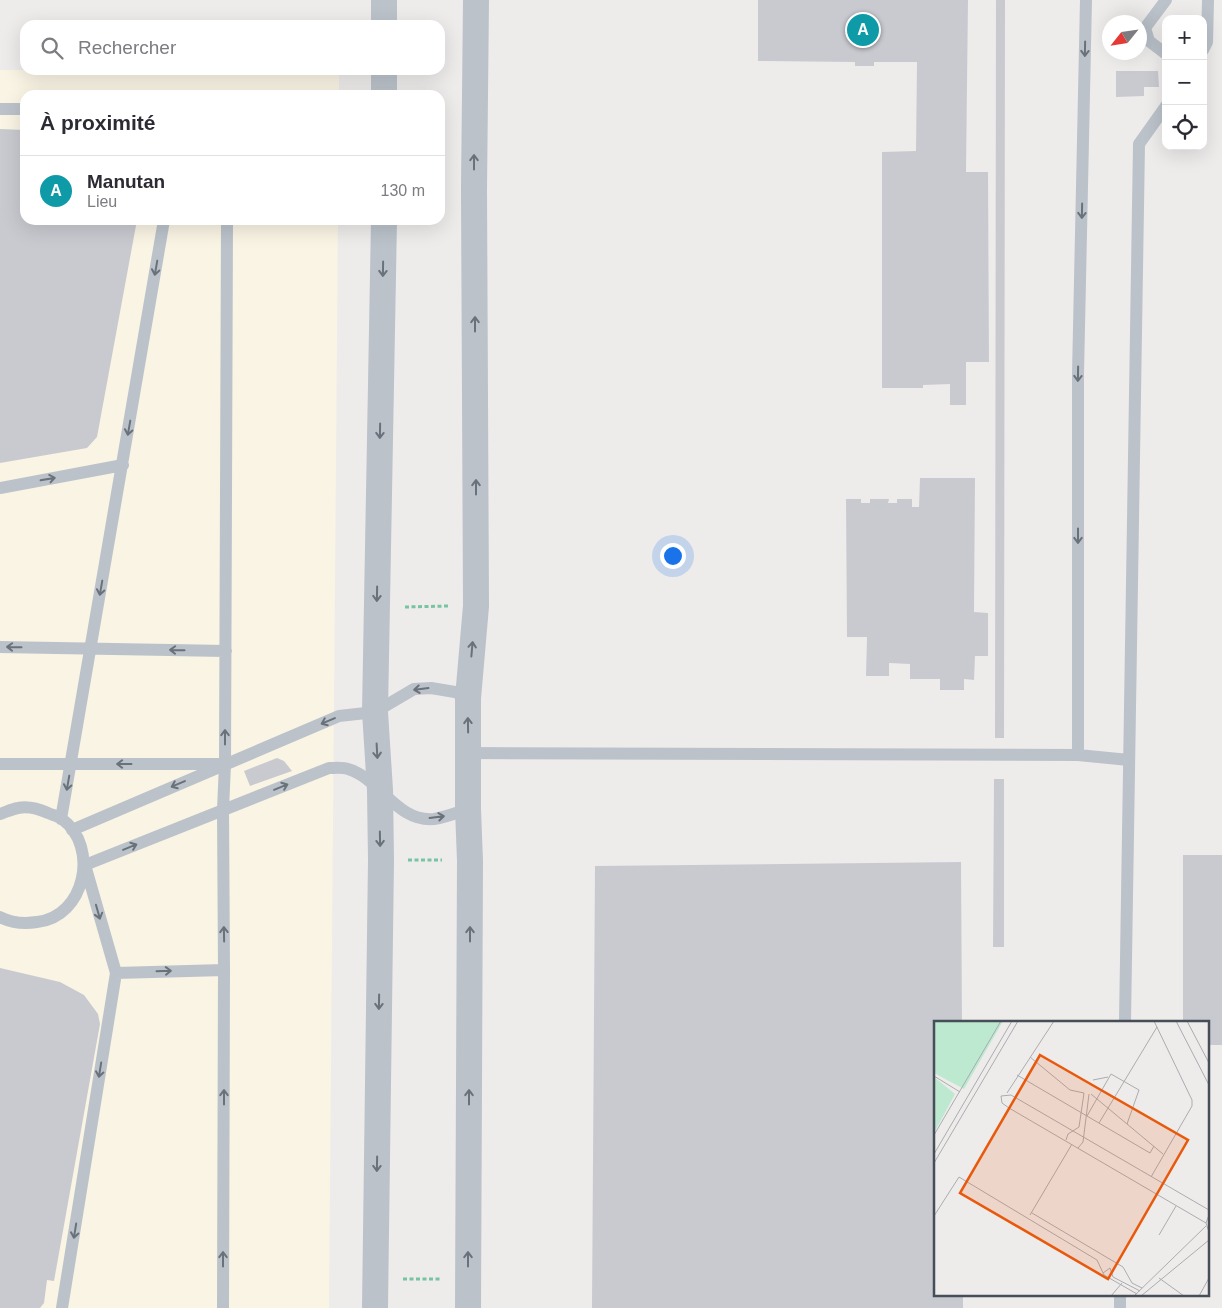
<!DOCTYPE html>
<html lang="fr">
<meta charset="utf-8">
<style>
:root{--surface:#fff;--page:#f7f7f7;--text:#2b2b33;--muted:#7c7c81;--line:#e1e1e2;--accent:#ea580c}
body{margin:0;font-family:Helvetica,sans-serif;background:var(--page);color:var(--text)}
.controls{position:absolute;right:15px;top:15px;display:grid;overflow:hidden;border-radius:10px;box-shadow:0 5px 20px #0002}
.controls button{width:45px;height:45px;display:grid;place-items:center;padding:0;border:0;border-bottom:1px solid var(--line);background:var(--surface);color:var(--text);font:25px sans-serif}
.compass{position:absolute;left:1102px;top:15px;width:45px;height:45px;border-radius:50%;background:var(--surface);box-shadow:0 5px 20px #0002;rotate:240deg}
.you{position:absolute;left:672px;top:555px;width:18px;height:18px;margin:-12px;border:4px solid #fff;border-radius:50%;background:#1a73e8;box-shadow:0 0 0 8px #1a73e833}
.badge{display:grid;place-items:center;width:32px;height:32px;border-radius:50%;background:var(--accent);color:#fff;font-size:16px;font-weight:700}
.pin{position:absolute;translate:-50% -50%;border:2px solid #fff;box-shadow:0 1px 5px #0006}
.list{margin:0;padding:0;list-style:none}
h2{display:flex;justify-content:space-between;align-items:center;height:65px;margin:0;padding:0 20px;font-size:21px}
h2 small{font-size:16px;font-weight:400;color:var(--muted)}
.list li{display:grid;grid-template-columns:32px 1fr auto;gap:15px;align-items:center;box-sizing:border-box;height:70px;padding:0 20px;border-top:1px solid var(--line)}
.list b{display:block;font-size:19px;white-space:nowrap}
.list p{margin:0;font-size:16px;white-space:nowrap;color:var(--muted)}
.list em{font-size:16px;font-style:normal;color:var(--muted)}
.icon{flex:none;width:28px;height:28px;fill:none;stroke:currentColor;stroke-width:2;stroke-linecap:round;stroke-linejoin:round}
.map{position:relative;flex:none;width:1222px;height:1308px;overflow:hidden}
.search{position:absolute;background:var(--surface);box-shadow:0 5px 20px #0002;left:20px;top:20px;width:425px;height:55px;display:flex;align-items:center;gap:12px;box-sizing:border-box;padding:0 18px;border-radius:15px;color:var(--muted);font-size:19px}
.panel{position:absolute;background:var(--surface);box-shadow:0 5px 20px #0002;left:20px;top:90px;width:425px;height:135px;border-radius:15px}
.map>svg:first-child{display:block}
.commercial{fill:#f9f4e4}
.building{fill:#c9cad0}
.lines{fill:none;stroke-linecap:round;stroke-linejoin:round}
.path{stroke:#77c4a2;stroke-width:3;stroke-dasharray:4 2.5;stroke-linecap:butt}
.lane{stroke:#bbc2ca;stroke-width:12}
.street{stroke:#bbc2ca;stroke-width:26}
.oneway{stroke:#69717a}
.inset-road{fill:none;stroke:#abacb0;stroke-width:1}
.view{fill:#e8590c;fill-opacity:0.15;stroke:#e8590c;stroke-width:2.5}
.inset-edge{fill:none;stroke:#464e57;stroke-width:2.5}
</style>
<div class="map">
<svg width="1222" height="1308" viewBox="0 0 1222 1308">
<rect width="100%" height="100%" fill="#eeebeb"/>
<path class="commercial" d="M0,70H339V95H25V220H338L329,1308H0Z"/>
<path class="building" d="M758,0H968L966,172H988L989,362H966V405H950V384L923,385V388H882V152L916,151L917,62H874V66H855V62L758,61Z
M996,0H1005L1004,738H995Z
M1116,71H1158L1159,87H1144V96L1116,97Z
M0,129L25,130V220H137L97,437L87,448L0,463Z
M920,478H975L974,612L988,613V656H975L974,680L964,679V690H940V679H910V664L889,663V676H866L867,637H847L846,499H861V503H870V499H889L888,503H897V499H912V507H919Z
M277,758L284,761L292,771L250,786L244,771Z
M994,779H1004V947H993Z
M1183,855H1222V1045H1208V1022H1183Z
M961,862L962,1022H936V1294H963V1308H592L595,866Z
M0,968L60,982L84,995L98,1014L100,1024L54,1281L47,1280L44,1303L40,1308H0Z"/>
<g class="lines">
<path class="path" d="M405,607L448,606
M408,860H442
M403,1279H442"/>
<path class="lane" d="M1203,50L1207,42L1208,0
M1166,54L1149,41L1145,28L1166,0
M0,109H25
M0,488L123,465
M0,647L226,651
M468,753L1078,755L1129,760
M1078,755V374L1086,0
M0,764H220
M0,814C6,812 12,809 18,808C28,806 39,809 48,813C52,815 58,816 62,819C100,847 85,917 37,922C24,924 12,923 0,917
M61,819L164,220
M72,830L339,716L375,712L414,689L431,688L455,692L468,698
M116,973L224,970
M1125,1022L1139,144L1166,106
M62,1308L116,973L85,865L329,768C335,768 343,767 348,769C381,779 396,822 434,819C446,817 457,813 468,809
M223,1308L224,970L223,810L225,764L227,220
M1120,1308V1294"/>
<path class="street" d="M384,0V25
M384,70V95
M375,1308L381,860L380,790L375,712L384,220
M468,1308L470,861L468,809V698L476,606L474,190L476,0"/>
</g>
<defs><path id="oneway-shaft" d="M-6 0H5M1.5-3L5.5 0L1.5 3" fill="none" stroke-width="1.6" stroke-linecap="round" stroke-linejoin="round" transform="scale(1.25)"/></defs>
<g class="oneway">
<use href="#oneway-shaft" transform="translate(1085 49) rotate(91)"/>
<use href="#oneway-shaft" transform="translate(474 162) rotate(-90)"/>
<use href="#oneway-shaft" transform="translate(1082 211) rotate(91)"/>
<use href="#oneway-shaft" transform="translate(156 268) rotate(100)"/>
<use href="#oneway-shaft" transform="translate(383 269) rotate(91)"/>
<use href="#oneway-shaft" transform="translate(475 324) rotate(-90)"/>
<use href="#oneway-shaft" transform="translate(1078 374) rotate(91)"/>
<use href="#oneway-shaft" transform="translate(129 428) rotate(100)"/>
<use href="#oneway-shaft" transform="translate(380 431) rotate(91)"/>
<use href="#oneway-shaft" transform="translate(48 479) rotate(-10)"/>
<use href="#oneway-shaft" transform="translate(476 487) rotate(-90)"/>
<use href="#oneway-shaft" transform="translate(1078 536) rotate(90)"/>
<use href="#oneway-shaft" transform="translate(101 588) rotate(100)"/>
<use href="#oneway-shaft" transform="translate(377 594) rotate(91)"/>
<use href="#oneway-shaft" transform="translate(14 647) rotate(-179)"/>
<use href="#oneway-shaft" transform="translate(472 649) rotate(-85)"/>
<use href="#oneway-shaft" transform="translate(177 650) rotate(-179)"/>
<use href="#oneway-shaft" transform="translate(421 689) rotate(173)"/>
<use href="#oneway-shaft" transform="translate(328 721) rotate(157)"/>
<use href="#oneway-shaft" transform="translate(468 725) rotate(-91)"/>
<use href="#oneway-shaft" transform="translate(225 737) rotate(-90)"/>
<use href="#oneway-shaft" transform="translate(377 751) rotate(87)"/>
<use href="#oneway-shaft" transform="translate(124 764) rotate(-180)"/>
<use href="#oneway-shaft" transform="translate(68 783) rotate(100)"/>
<use href="#oneway-shaft" transform="translate(178 784) rotate(157)"/>
<use href="#oneway-shaft" transform="translate(281 787) rotate(-22)"/>
<use href="#oneway-shaft" transform="translate(437 817) rotate(-7)"/>
<use href="#oneway-shaft" transform="translate(380 839) rotate(89)"/>
<use href="#oneway-shaft" transform="translate(130 847) rotate(-22)"/>
<use href="#oneway-shaft" transform="translate(98 912) rotate(74)"/>
<use href="#oneway-shaft" transform="translate(224 934) rotate(-91)"/>
<use href="#oneway-shaft" transform="translate(470 934) rotate(-90)"/>
<use href="#oneway-shaft" transform="translate(164 971) rotate(-2)"/>
<use href="#oneway-shaft" transform="translate(379 1002) rotate(91)"/>
<use href="#oneway-shaft" transform="translate(100 1070) rotate(99)"/>
<use href="#oneway-shaft" transform="translate(224 1097) rotate(-90)"/>
<use href="#oneway-shaft" transform="translate(469 1097) rotate(-90)"/>
<use href="#oneway-shaft" transform="translate(377 1164) rotate(91)"/>
<use href="#oneway-shaft" transform="translate(75 1231) rotate(99)"/>
<use href="#oneway-shaft" transform="translate(223 1259) rotate(-90)"/>
<use href="#oneway-shaft" transform="translate(468 1259) rotate(-90)"/>
</g>
<g transform="translate(934 1021)">
<rect width="275" height="275" fill="#eeebeb"/>
<path d="M0,0H69L30,68L0,52ZM0,56L21,73L0,112Z" fill="#bce9d0"/>
<path class="inset-road" d="M242,0L275,64M253,0L275,42M96,36L136,69L150,72L145,106L134,113L132,119M83,54L216,132L220,125M0,55L26,71M159,59L174,56M73,72L120,0M157,73L229,133M153,95L177,53L205,69L193,103M165,102L223,6M0,114L67,0M144,127L149,121L155,73M0,133L78,0M0,142L84,0M217,156L258,85V79L220,0M98,192L189,246L198,262L208,267M96,194L138,123M275,194L272,202L275,211M0,195L25,156L163,239L170,254L203,273M272,202L75,87L68,82L67,75L77,74L275,189M225,214L242,185M169,252L176,247L179,256L206,270M225,257L250,275M177,275L188,262M200,275L272,205M207,275L275,219M265,275L275,257"/>
<path class="view" d="M106,34L254,119L174,258L26,172Z"/>
<rect width="275" height="275" class="inset-edge"/>
</g>
</svg>
<div class="controls">
<button>+</button>
<button>−</button>
<button><svg class="icon" aria-label="locate" viewBox="0 0 24 24"><circle cx="12" cy="12" r="6"/><path d="M12 2v4M12 18v4M2 12h4M18 12h4"/></svg></button>
</div>
<svg class="compass" viewBox="-18 -18 36 36"><path d="M0-13l5 13h-10z" fill="#e53935"/><path d="M0 13l5-13h-10z" fill="#7c7c81"/></svg>
<div class="you"></div>
<div class="pin badge" style="left:863px;top:30px;background:#0f9aa8">A</div>
<div class="search"><svg class="icon" aria-label="search" viewBox="0 0 24 24"><circle cx="10" cy="10" r="6"/><path d="M15 15l6 6"/></svg>Rechercher</div>
<section class="panel">
<h2>À proximité<small></small></h2>
<ul class="list">
<li><span class="badge" style="background:#0f9aa8">A</span><div><b>Manutan</b><p>Lieu</p></div><em>130 m</em></li>
</ul>
</section>
</div>
